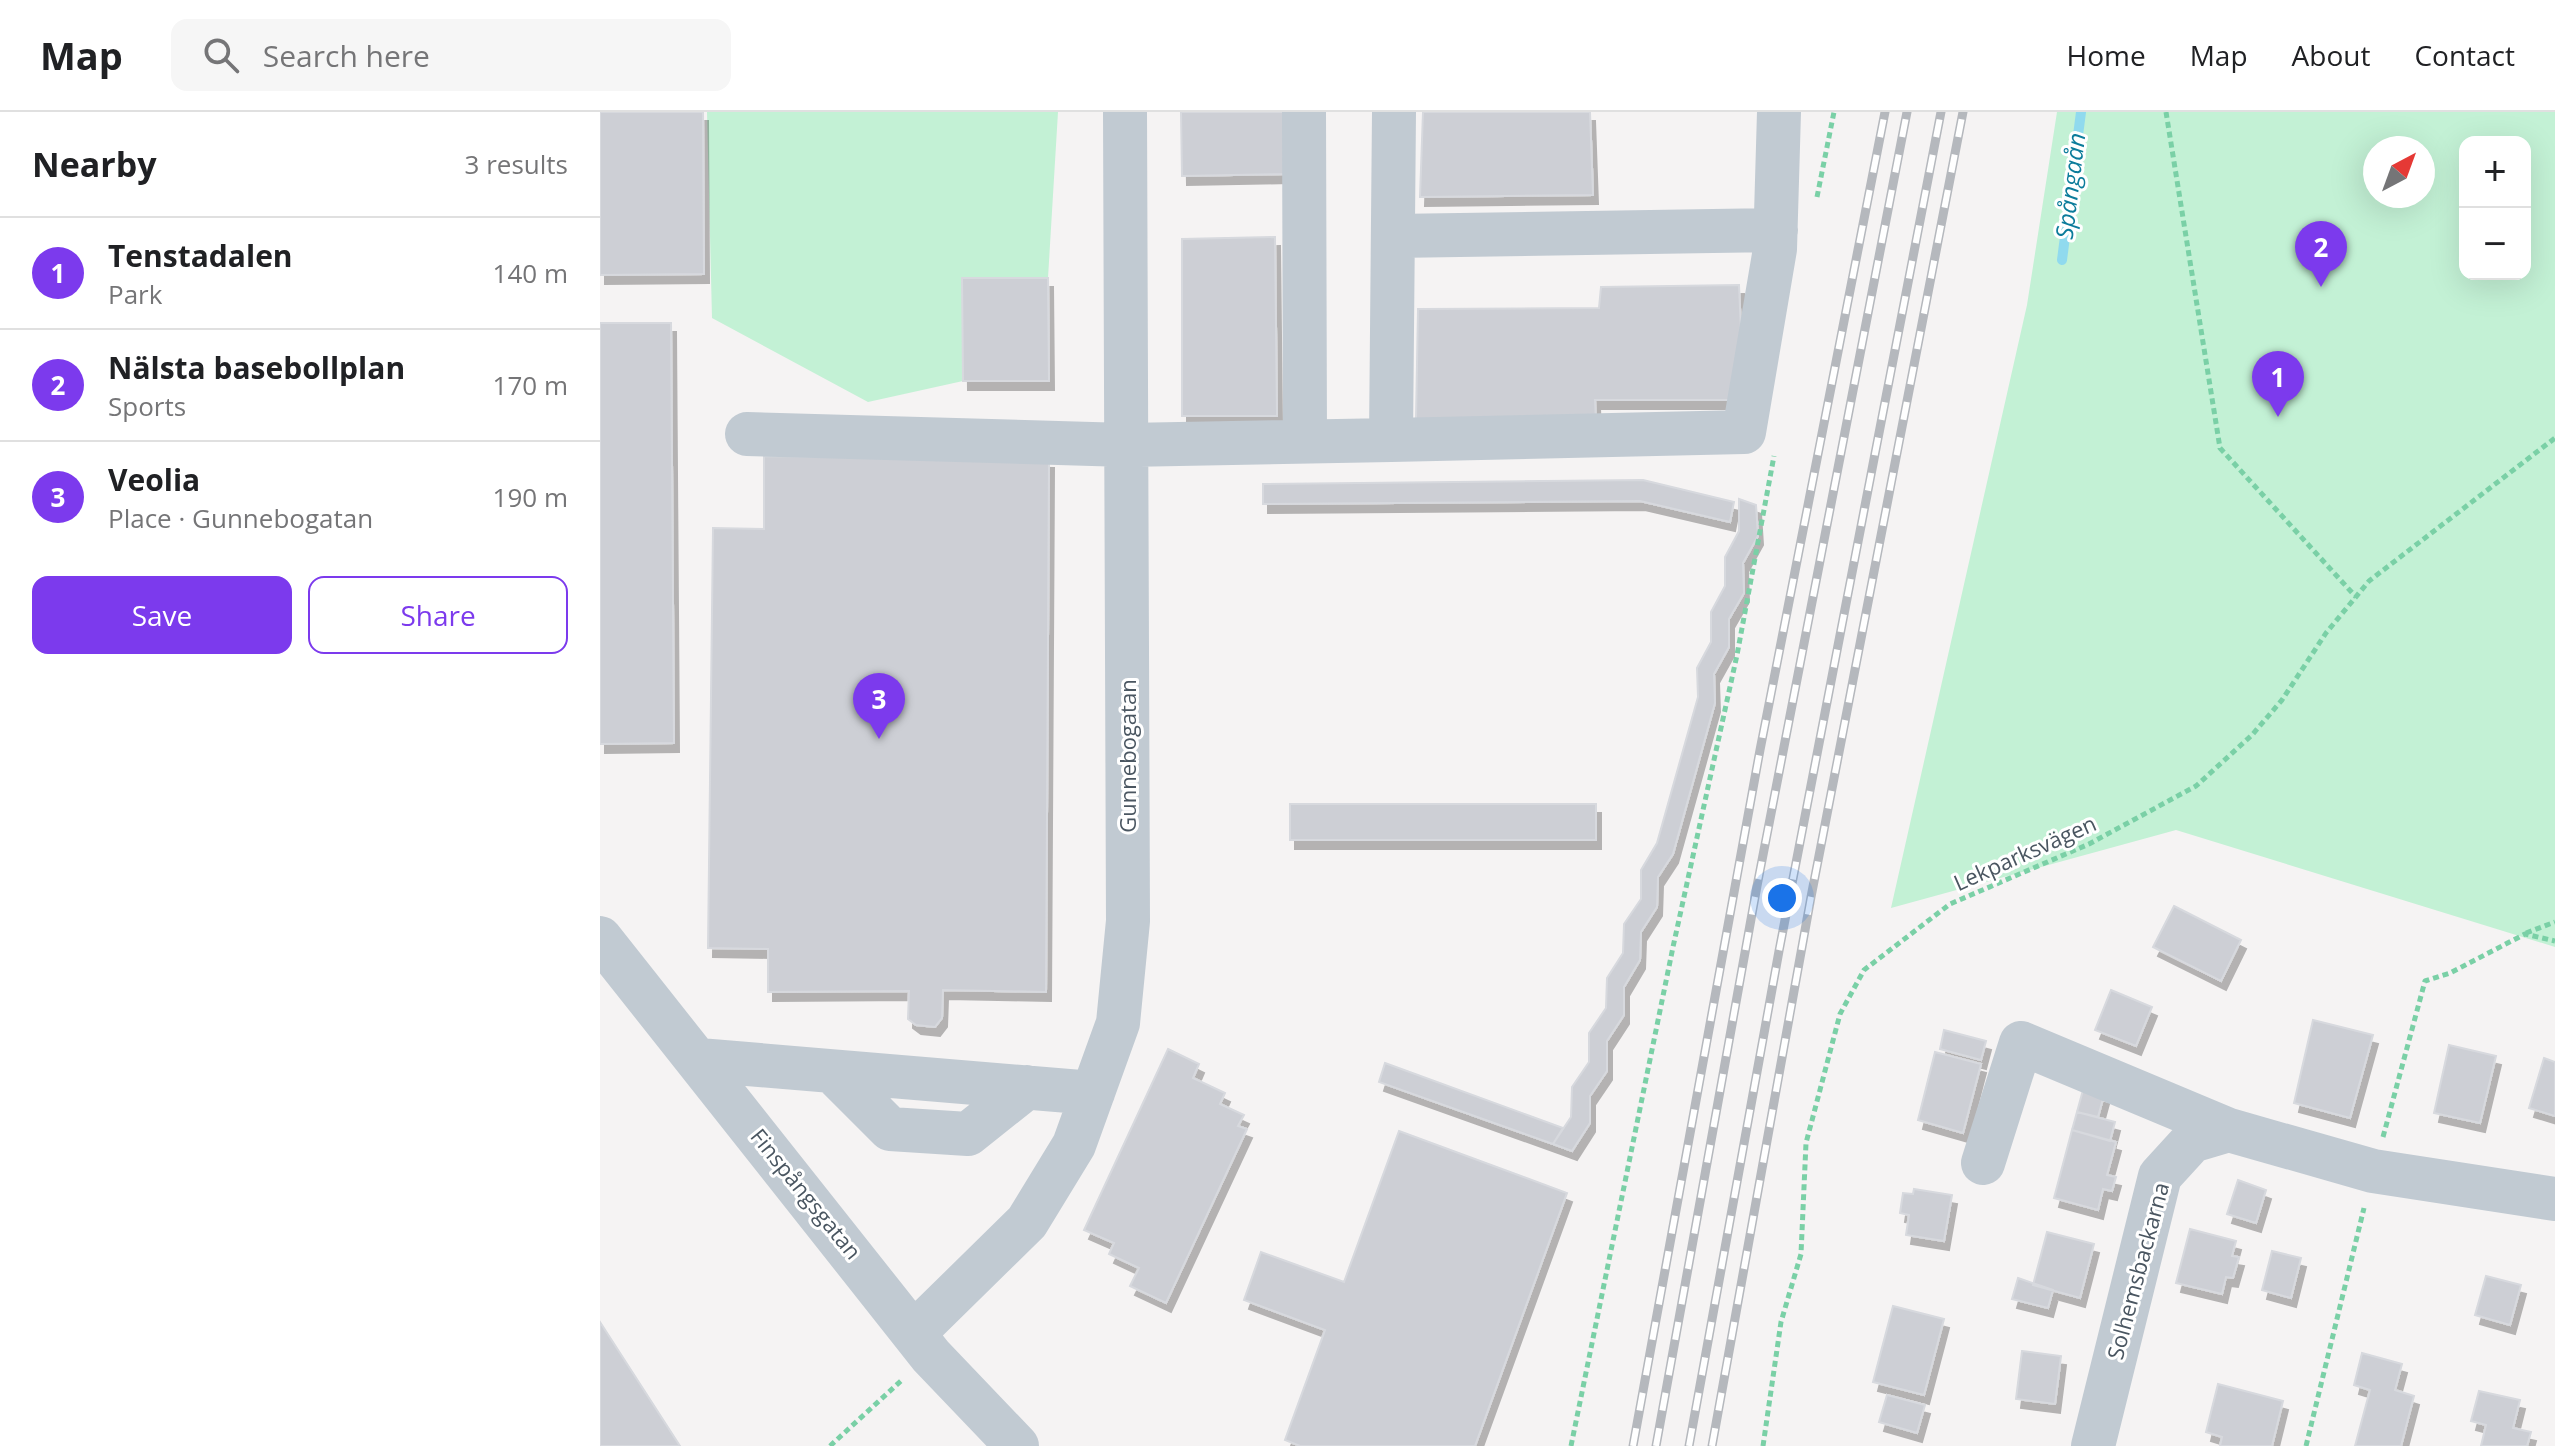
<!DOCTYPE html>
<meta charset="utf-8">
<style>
:root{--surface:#fff;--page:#f6f6f6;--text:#202124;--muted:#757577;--line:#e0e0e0;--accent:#7c3aed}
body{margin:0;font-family:"Open Sans",sans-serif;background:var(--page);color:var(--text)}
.controls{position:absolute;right:24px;top:24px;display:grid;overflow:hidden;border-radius:16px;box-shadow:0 8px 32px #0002}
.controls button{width:72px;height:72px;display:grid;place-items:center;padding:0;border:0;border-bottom:2px solid var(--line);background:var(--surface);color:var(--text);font:40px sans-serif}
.compass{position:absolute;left:1763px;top:24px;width:72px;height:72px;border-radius:50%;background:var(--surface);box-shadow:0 8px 32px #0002;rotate:41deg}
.you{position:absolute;left:1182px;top:786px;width:28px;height:28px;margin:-20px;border:6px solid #fff;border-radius:50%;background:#1a73e8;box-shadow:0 0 0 12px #1a73e833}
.badge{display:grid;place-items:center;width:52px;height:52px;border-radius:50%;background:var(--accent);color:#fff;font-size:26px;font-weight:700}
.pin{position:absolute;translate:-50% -66px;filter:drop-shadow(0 2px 4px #0008)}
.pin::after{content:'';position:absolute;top:42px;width:28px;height:24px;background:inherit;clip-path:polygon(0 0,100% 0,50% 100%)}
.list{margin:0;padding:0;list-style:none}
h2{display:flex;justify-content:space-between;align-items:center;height:104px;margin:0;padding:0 32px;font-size:34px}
h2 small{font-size:26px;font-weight:400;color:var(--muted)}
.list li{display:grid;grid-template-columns:52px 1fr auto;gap:24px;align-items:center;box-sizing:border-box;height:112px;padding:0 32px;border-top:2px solid var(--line)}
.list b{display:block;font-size:30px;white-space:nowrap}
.list p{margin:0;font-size:26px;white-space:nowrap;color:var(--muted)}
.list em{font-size:26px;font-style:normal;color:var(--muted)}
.actions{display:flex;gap:16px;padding:24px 32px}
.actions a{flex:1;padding:18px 0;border:2px solid var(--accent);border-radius:16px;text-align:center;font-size:28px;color:var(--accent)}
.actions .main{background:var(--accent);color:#fff}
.icon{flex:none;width:44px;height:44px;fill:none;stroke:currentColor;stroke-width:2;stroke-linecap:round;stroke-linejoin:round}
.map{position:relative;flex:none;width:1955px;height:1334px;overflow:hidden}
header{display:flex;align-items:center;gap:48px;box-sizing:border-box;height:112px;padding:0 40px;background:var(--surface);border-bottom:2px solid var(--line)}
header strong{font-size:38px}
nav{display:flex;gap:44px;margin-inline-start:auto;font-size:28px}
.search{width:560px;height:72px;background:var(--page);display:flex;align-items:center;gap:20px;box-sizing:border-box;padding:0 28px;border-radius:16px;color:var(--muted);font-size:30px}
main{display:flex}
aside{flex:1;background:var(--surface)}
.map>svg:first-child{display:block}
.green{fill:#c3f1d5;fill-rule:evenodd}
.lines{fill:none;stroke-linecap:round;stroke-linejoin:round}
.stream{stroke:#90daee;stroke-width:10}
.building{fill:#cdcfd5;stroke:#d7d9de;stroke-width:2;filter:url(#shadow)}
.path{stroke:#7ad0a6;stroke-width:5;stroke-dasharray:6 4;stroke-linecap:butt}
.minor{stroke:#c1cad2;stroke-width:44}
.rail-casing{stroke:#b5b8bd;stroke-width:9}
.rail{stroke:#fff;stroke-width:6;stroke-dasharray:18;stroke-linecap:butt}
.labels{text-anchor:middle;stroke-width:6;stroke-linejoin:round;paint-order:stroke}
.street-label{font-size:22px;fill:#4a5661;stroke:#fff}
.water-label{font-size:24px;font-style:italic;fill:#0c7c9b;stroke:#fff}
</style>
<header>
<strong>Map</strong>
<div class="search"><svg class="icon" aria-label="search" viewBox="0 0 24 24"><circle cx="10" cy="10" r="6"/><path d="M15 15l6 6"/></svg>Search here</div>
<nav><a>Home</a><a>Map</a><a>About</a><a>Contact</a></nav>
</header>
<main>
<aside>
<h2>Nearby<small>3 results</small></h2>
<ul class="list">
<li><span class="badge">1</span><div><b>Tenstadalen</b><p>Park</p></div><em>140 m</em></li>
<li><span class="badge">2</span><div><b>Nälsta basebollplan</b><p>Sports</p></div><em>170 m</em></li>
<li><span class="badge">3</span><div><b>Veolia</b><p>Place · Gunnebogatan</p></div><em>190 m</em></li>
</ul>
<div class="actions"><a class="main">Save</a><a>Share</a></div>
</aside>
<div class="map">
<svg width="1955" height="1334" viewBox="0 0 1955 1334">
<defs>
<filter id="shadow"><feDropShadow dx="5" dy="9" stdDeviation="0" flood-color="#0004"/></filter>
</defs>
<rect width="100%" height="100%" fill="#f5f3f3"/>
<path class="green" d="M107,0H458L448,166H362L363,269L268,290L112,206Z
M1457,0H1955V835L1576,718L1291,796L1427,193ZM1925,30V162H1865V30ZM1823,36V84H1775V36Z"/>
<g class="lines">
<path class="stream" d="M1462,148L1481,0"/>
</g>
<path class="building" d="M0,0H103L104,162L0,163Z
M581,0H684L685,62L582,64Z
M823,0H990L993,83L820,85Z
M675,125L677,304H582V127Z
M362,166H448L449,269H363Z
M1139,173L1144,288H995L996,309L816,308L818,197L999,196L1001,175Z
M0,211H71L74,631L0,632Z
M164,344L449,347L446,880L343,878L342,906L335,915L316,913L308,907L309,879L168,880V837L108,836L113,416L164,417Z
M1043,368L1134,390L1130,410L1040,389L663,392V372Z
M1139,387L1156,393L1158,424L1143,451L1144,481L1129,507V535L1114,562L1115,591L1073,742L1058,765L1057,795L1041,820L1040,848L1024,875V903L1007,929V959L990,984V1011L972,1039L953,1032L971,1005L972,975L989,950V921L1006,896L1007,866L1023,841L1024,812L1041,787V758L1057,731L1098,585L1097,556L1111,530V500L1125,474V445L1139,419Z
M690,692H996V728H690Z
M1574,794L1641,828L1621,869L1553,835Z
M1511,878L1552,895L1536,934L1495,918Z
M1713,908L1773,923L1750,1006L1694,991Z
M1344,918L1386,929L1381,948L1340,937Z
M1849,933L1896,944L1880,1011L1834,1001Z
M568,937L599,952L593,966L625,981L620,992L644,1003L638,1014L647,1017L566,1191L530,1174L539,1156L509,1142L514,1131L484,1118Z
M1335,940L1381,952L1363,1021L1318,1008Z
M1944,946L1955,950V1004L1929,996Z
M785,951L963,1016L953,1032L779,970Z
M1483,978L1504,983L1498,1005L1477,1000Z
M1477,1000L1515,1010L1510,1029L1472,1018Z
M1472,1018L1516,1030L1507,1063L1516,1065L1512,1079L1503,1077L1498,1098L1454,1086Z
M799,1019L967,1081L875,1334H700L685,1328L725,1218L644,1188L661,1140L744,1170Z
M1638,1068L1666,1078L1656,1111L1627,1102Z
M1314,1077L1352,1083L1344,1129L1306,1123L1309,1103L1300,1101L1303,1081L1313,1082Z
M1590,1117L1636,1129L1632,1144L1639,1145L1633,1166L1626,1165L1622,1182L1576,1171Z
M1447,1120L1494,1132L1480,1186L1433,1173Z
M1672,1139L1701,1146L1691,1186L1662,1178Z
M1886,1164L1921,1173L1910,1213L1875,1203Z
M1418,1166L1453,1178L1448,1196L1412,1187Z
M1293,1194L1344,1207L1324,1283L1273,1270Z
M0,1210L80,1334H0Z
M1422,1239L1461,1244L1455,1292L1416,1287Z
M1762,1241L1802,1252L1795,1278L1814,1284L1801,1334H1755L1770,1278L1754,1273Z
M1618,1272L1683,1289L1672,1334H1620L1622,1325L1606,1320Z
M1879,1279L1920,1288L1913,1316L1931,1320L1927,1334H1881L1886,1313L1871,1309Z
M1287,1283L1325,1293L1317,1321L1279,1310Z"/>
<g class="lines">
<path class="path" d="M1566,0L1620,336L1756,485
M1217,85L1234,0
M1926,821L1955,810
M1783,1025L1825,869L1850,861L1925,822L1955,829
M230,1334L303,1267
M971,1334L1073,835L1137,543L1174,344
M1163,1334L1181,1210L1201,1142L1206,1031L1240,902L1264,858L1350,792L1489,732L1596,674L1652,623L1682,588L1726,521L1769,469L1955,326
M1706,1334L1764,1096"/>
<path class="minor" d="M704,0L705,329
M794,0L791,328L1144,320L1175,137L1179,0
M793,124L1176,118
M147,322L526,333L791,328
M0,826L331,1244L417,1334
M99,948L493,981
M234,961L290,1017L368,1022L427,975
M1383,1051L1421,931L1629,1018
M315,1220L427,1110L474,1033L518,911L528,809L525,0
M1493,1334L1560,1064L1592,1029L1629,1018L1773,1059L1955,1087"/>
<g class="rail-casing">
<path id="rail" d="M1033,1334L1160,638L1285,0
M1056,1334L1157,774L1307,0
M1089,1334L1179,839L1341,0
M1112,1334L1211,785L1363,0"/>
</g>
<use href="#rail" class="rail"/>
</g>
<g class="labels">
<g class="street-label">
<text transform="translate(528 644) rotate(-90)" y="8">Gunnebogatan</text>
<text transform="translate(1425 741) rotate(-24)" y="8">Lekparksvägen</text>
<text transform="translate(206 1082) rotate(51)" y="8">Finspångsgatan</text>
<text transform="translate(1538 1159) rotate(-75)" y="8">Solhemsbackarna</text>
</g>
<g class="water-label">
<text transform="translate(1471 74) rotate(-83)" y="8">Spångaån</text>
</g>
</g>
</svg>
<div class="controls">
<button>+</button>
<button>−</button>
</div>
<svg class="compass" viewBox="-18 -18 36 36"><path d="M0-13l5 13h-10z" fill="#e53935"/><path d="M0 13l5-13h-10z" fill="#757577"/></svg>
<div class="you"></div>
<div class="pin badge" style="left:1678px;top:305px">1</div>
<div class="pin badge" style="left:1721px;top:175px">2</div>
<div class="pin badge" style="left:279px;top:627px">3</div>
</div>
</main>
